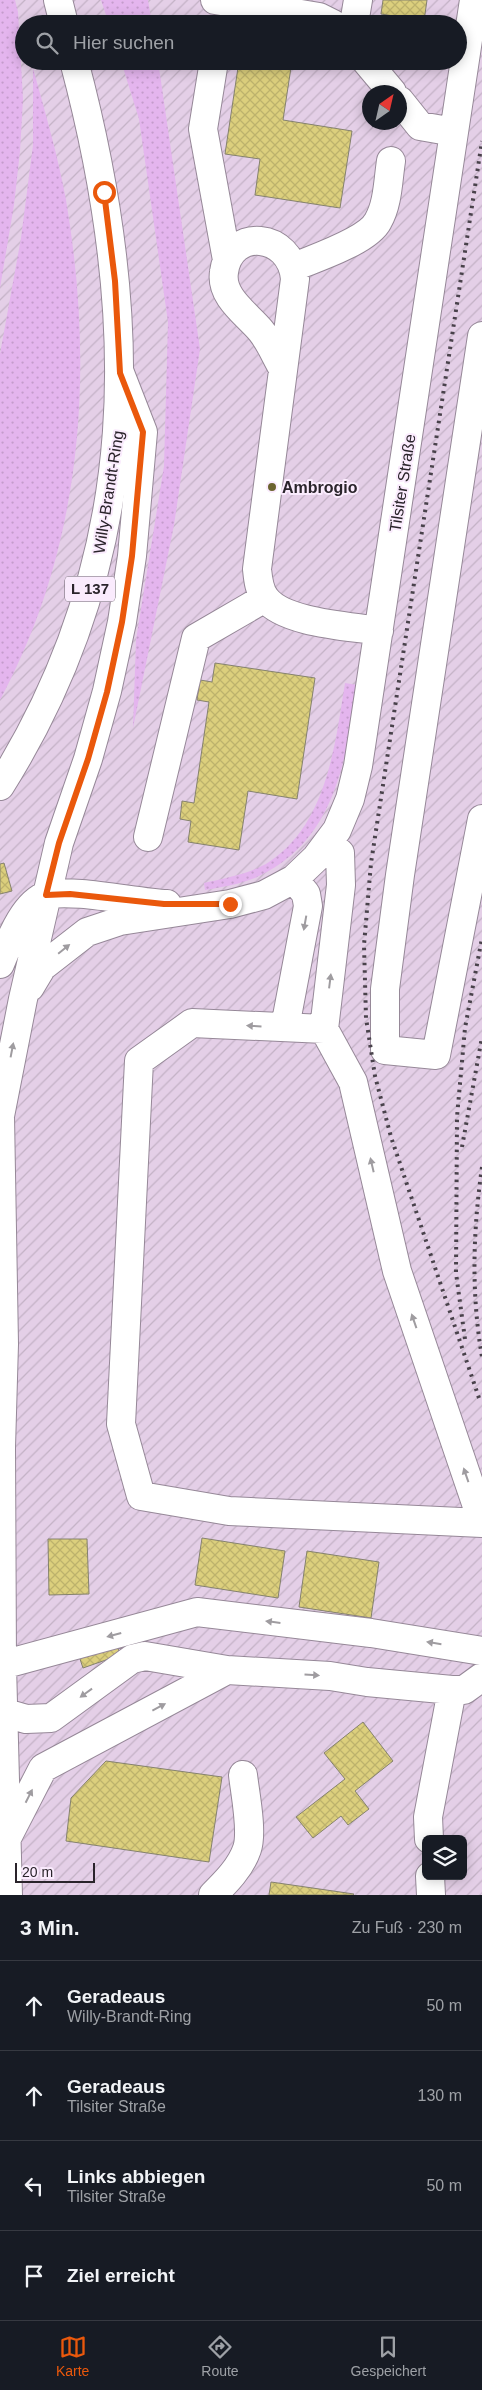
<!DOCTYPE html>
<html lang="de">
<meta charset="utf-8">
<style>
:root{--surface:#171b24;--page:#20242c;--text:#f1f3f6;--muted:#9ea1a6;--line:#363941;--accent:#ea580c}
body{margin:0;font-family:Helvetica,sans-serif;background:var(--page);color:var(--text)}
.controls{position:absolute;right:15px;bottom:15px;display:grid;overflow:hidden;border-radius:8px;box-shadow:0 2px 12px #0003}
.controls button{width:45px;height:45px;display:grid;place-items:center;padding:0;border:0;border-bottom:1px solid var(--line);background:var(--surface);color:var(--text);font:25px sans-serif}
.compass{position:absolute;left:362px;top:85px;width:45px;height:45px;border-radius:50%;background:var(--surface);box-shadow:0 2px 12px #0003;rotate:34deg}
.scale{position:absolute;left:15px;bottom:12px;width:80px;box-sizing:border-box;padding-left:5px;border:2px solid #2a242b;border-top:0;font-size:14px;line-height:18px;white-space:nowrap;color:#2a242b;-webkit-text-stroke:4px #faebfd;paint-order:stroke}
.stop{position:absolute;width:15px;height:15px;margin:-11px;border:4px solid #ea580c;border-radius:50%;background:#fff}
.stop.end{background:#ea580c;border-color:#fff;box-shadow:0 1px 5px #0008}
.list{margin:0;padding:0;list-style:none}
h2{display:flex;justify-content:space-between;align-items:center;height:65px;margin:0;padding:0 20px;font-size:21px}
h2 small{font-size:16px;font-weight:400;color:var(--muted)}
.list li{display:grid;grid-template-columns:32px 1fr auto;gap:15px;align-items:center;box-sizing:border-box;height:90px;padding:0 20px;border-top:1px solid var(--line)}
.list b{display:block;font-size:19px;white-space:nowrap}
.list p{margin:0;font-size:16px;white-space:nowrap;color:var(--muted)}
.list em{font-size:16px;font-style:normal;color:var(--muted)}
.icon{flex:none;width:28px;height:28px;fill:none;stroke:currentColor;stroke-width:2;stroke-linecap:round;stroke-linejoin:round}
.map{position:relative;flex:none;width:482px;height:1895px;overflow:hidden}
.search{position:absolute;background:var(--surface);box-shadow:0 2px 12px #0003;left:15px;right:15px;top:15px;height:55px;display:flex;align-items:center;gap:12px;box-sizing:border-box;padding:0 18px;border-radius:28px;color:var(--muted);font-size:19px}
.sheet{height:425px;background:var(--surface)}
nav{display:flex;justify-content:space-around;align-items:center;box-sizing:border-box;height:70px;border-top:1px solid var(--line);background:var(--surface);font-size:14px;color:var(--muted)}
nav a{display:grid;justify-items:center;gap:2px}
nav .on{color:var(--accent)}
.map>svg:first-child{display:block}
.industrial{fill:url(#industrial-furrows);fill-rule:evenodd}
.grass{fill:url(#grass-dots)}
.building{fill:url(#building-cross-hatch);stroke:#85826e}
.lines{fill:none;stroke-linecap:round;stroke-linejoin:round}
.minor-casing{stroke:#968898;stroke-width:30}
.major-casing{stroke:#968898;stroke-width:30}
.minor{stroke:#fff;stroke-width:28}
.major{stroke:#fff;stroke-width:28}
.rail{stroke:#49424b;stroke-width:4;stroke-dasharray:2.5 5;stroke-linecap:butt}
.oneway{fill:#9f9ca0}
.route{stroke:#ea580c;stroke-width:6}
.poi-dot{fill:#6b632f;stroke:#faebfd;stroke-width:2}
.labels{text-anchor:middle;stroke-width:4;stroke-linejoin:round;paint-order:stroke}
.shield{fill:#faebfd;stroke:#68606a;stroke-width:1}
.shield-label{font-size:15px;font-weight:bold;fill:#2a242b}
.street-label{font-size:16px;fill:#2a242b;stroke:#faebfd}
.poi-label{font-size:16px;font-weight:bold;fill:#2a242b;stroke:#faebfd;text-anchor:start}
</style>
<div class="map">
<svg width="482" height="1895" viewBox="0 0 482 1895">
<defs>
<pattern id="industrial-furrows" width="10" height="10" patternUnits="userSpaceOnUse" patternTransform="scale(1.25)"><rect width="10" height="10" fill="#e4cfe7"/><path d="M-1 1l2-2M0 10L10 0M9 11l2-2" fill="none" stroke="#c4b2c6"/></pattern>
<pattern id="grass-dots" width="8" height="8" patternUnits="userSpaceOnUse" patternTransform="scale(1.25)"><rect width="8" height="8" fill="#e4b5ee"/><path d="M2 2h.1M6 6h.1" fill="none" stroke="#c49ccc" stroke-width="1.8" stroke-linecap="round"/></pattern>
<pattern id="building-cross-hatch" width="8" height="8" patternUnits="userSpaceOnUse" patternTransform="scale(1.25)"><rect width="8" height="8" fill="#dccf7d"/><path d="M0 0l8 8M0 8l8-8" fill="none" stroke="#bdb26c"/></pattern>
</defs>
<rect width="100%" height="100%" fill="#eddef0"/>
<path class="industrial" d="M0,0H482V1895H0ZM24,24H458V61H24ZM370,92H400V122H370ZM426,1839H463V1876H426Z"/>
<path class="grass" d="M0,0H15L18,12L23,99L20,151L14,205L0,288Z
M101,0H148L152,24H109Z
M121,61H158L200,349L174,525L133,728L136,640L164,466L168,322L139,119Z
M33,68C45,112 58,156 66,200C95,371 83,545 0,700V354L21,238L33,145Z
M345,683L357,685C346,761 335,841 257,877C241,884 222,887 205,890L204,883C225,878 250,874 269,862C327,824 335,745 345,683Z"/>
<path class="building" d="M383,0H427L424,21L381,14Z
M239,61H292L283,120L352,131L340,208L255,195L260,159L225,154Z
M215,663L315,678L297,799L248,791L239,850L188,842L191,821L180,819L182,801L194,803L209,702L197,700L200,680L212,682Z
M4,863L12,891L0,894V864Z
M202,1538L285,1551L278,1598L195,1585Z
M48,1539H87L89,1594L49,1595Z
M307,1551L379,1562L371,1618L299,1607Z
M117,1645L120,1655L83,1668L77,1650Z
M363,1722L393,1761L355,1791L369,1809L348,1825L341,1816L313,1838L296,1817L345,1779L324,1753Z
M106,1761L222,1777L209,1862L66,1841L71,1798Z
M271,1882L354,1894L353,1895H269Z"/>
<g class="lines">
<g class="minor-casing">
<path id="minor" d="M215,0L319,17L333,24
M354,24L358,0
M214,61L203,129L227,260
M366,61L392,92
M400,101L420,126L454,132
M294,267C315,258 368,241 378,221C388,204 388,180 391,161
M482,336L400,875L385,989V1050L436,1055L482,819
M282,367C275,355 270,342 261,331C247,314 220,297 224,272C230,227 291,232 295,279L257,569C258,579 259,591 266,599C285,623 349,626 379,631
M148,837L196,638L265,598
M0,964C9,943 23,903 47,895C71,888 138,903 167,904
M30,987L42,967L87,932L120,921L230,904L264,895L294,879L316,858L337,830L350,799L358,766L474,0
M285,1027L308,906L306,894L294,879
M324,1029L341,885L340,853L328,842
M482,1521L397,1271L353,1082L324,1029L192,1023L139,1061L121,1424L141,1496L229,1511L482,1523
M2,1665L197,1612L371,1633L482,1651
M2,1712L26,1719L51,1718L132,1659L145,1656L227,1670
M7,1838L43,1768L227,1670L330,1676L367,1682L452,1690H464L482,1677
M429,1839L428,1817L452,1690
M430,1876L431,1895
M8,1895L2,1665L1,1447L4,1344L0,1116L23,999L59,843L88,759L107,691L122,622L132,556L143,432L120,373
M213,1895C226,1882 241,1867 247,1849C253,1832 245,1793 243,1775"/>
</g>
<g class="major-casing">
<path id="major" d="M58,0L64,24
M0,786C145,556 142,316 74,61"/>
</g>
<use href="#minor" class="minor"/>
<use href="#major" class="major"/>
<path class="rail" d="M462,1147L482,1037
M482,1167C473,1231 471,1293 482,1357
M465,1339L456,1273L457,1117L465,1028L482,938
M479,1398L391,1137L375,1076L366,1018L364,945L371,863L482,141"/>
</g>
<defs><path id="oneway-solid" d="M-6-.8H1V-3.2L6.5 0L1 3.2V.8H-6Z" transform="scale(1.25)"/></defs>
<g class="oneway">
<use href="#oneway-solid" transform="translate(305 923) rotate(100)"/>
<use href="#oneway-solid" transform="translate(64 949) rotate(-39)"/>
<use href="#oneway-solid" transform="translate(330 981) rotate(-83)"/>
<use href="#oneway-solid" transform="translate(254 1026) rotate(-177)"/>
<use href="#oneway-solid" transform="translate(12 1050) rotate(-79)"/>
<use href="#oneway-solid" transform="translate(372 1165) rotate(-103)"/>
<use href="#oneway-solid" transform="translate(414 1321) rotate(-109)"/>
<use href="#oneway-solid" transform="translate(466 1475) rotate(-109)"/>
<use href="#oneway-solid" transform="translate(273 1622) rotate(-173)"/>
<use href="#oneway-solid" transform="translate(114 1635) rotate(165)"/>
<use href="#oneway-solid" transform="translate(434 1643) rotate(-171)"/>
<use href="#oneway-solid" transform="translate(312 1675) rotate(3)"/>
<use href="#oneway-solid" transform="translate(86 1693) rotate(144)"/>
<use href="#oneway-solid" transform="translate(159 1707) rotate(-28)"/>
<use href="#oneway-solid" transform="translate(29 1796) rotate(-63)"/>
</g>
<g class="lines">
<path class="route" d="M104,192L115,281L120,373L143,432L132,556L122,622L107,692L88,759L59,843L46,895L70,894L164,904H230"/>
</g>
<circle class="poi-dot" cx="272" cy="487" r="5"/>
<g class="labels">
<rect class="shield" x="65" y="576.5" width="50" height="25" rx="4"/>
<g class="shield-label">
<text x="90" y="594">L 137</text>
</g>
<g class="street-label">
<text transform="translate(402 483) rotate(-81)" y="6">Tilsiter Straße</text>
<text transform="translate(108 492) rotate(-81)" y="6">Willy-Brandt-Ring</text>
</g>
<g class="poi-label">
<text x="282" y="493">Ambrogio</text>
</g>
</g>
</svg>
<div class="controls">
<button><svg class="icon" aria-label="layers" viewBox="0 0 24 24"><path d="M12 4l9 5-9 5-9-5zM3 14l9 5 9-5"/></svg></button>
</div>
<svg class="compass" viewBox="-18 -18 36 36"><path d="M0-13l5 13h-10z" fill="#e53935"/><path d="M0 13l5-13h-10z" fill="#9ea1a6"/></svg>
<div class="scale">20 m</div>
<div class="stop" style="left:104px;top:192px"></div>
<div class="stop end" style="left:230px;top:904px"></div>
<div class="search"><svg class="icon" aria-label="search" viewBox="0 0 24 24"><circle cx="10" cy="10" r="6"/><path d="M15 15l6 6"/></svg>Hier suchen</div>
</div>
<section class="sheet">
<h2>3 Min.<small>Zu Fuß · 230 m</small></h2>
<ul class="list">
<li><svg class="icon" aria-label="ahead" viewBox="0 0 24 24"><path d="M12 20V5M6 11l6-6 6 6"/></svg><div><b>Geradeaus</b><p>Willy-Brandt-Ring</p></div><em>50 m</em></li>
<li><svg class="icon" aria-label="ahead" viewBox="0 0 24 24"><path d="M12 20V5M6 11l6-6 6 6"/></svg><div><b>Geradeaus</b><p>Tilsiter Straße</p></div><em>130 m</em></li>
<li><svg class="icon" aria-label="left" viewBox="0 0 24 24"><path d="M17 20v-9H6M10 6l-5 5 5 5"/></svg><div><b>Links abbiegen</b><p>Tilsiter Straße</p></div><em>50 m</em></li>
<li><svg class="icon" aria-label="arrive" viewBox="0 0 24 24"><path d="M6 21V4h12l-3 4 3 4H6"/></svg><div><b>Ziel erreicht</b></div></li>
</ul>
</section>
<nav>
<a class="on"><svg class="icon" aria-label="map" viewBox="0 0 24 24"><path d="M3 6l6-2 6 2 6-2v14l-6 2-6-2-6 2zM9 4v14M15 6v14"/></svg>Karte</a>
<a><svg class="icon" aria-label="directions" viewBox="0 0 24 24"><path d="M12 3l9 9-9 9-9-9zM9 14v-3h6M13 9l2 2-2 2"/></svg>Route</a>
<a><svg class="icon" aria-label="saved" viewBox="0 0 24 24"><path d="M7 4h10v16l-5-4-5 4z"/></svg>Gespeichert</a>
</nav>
